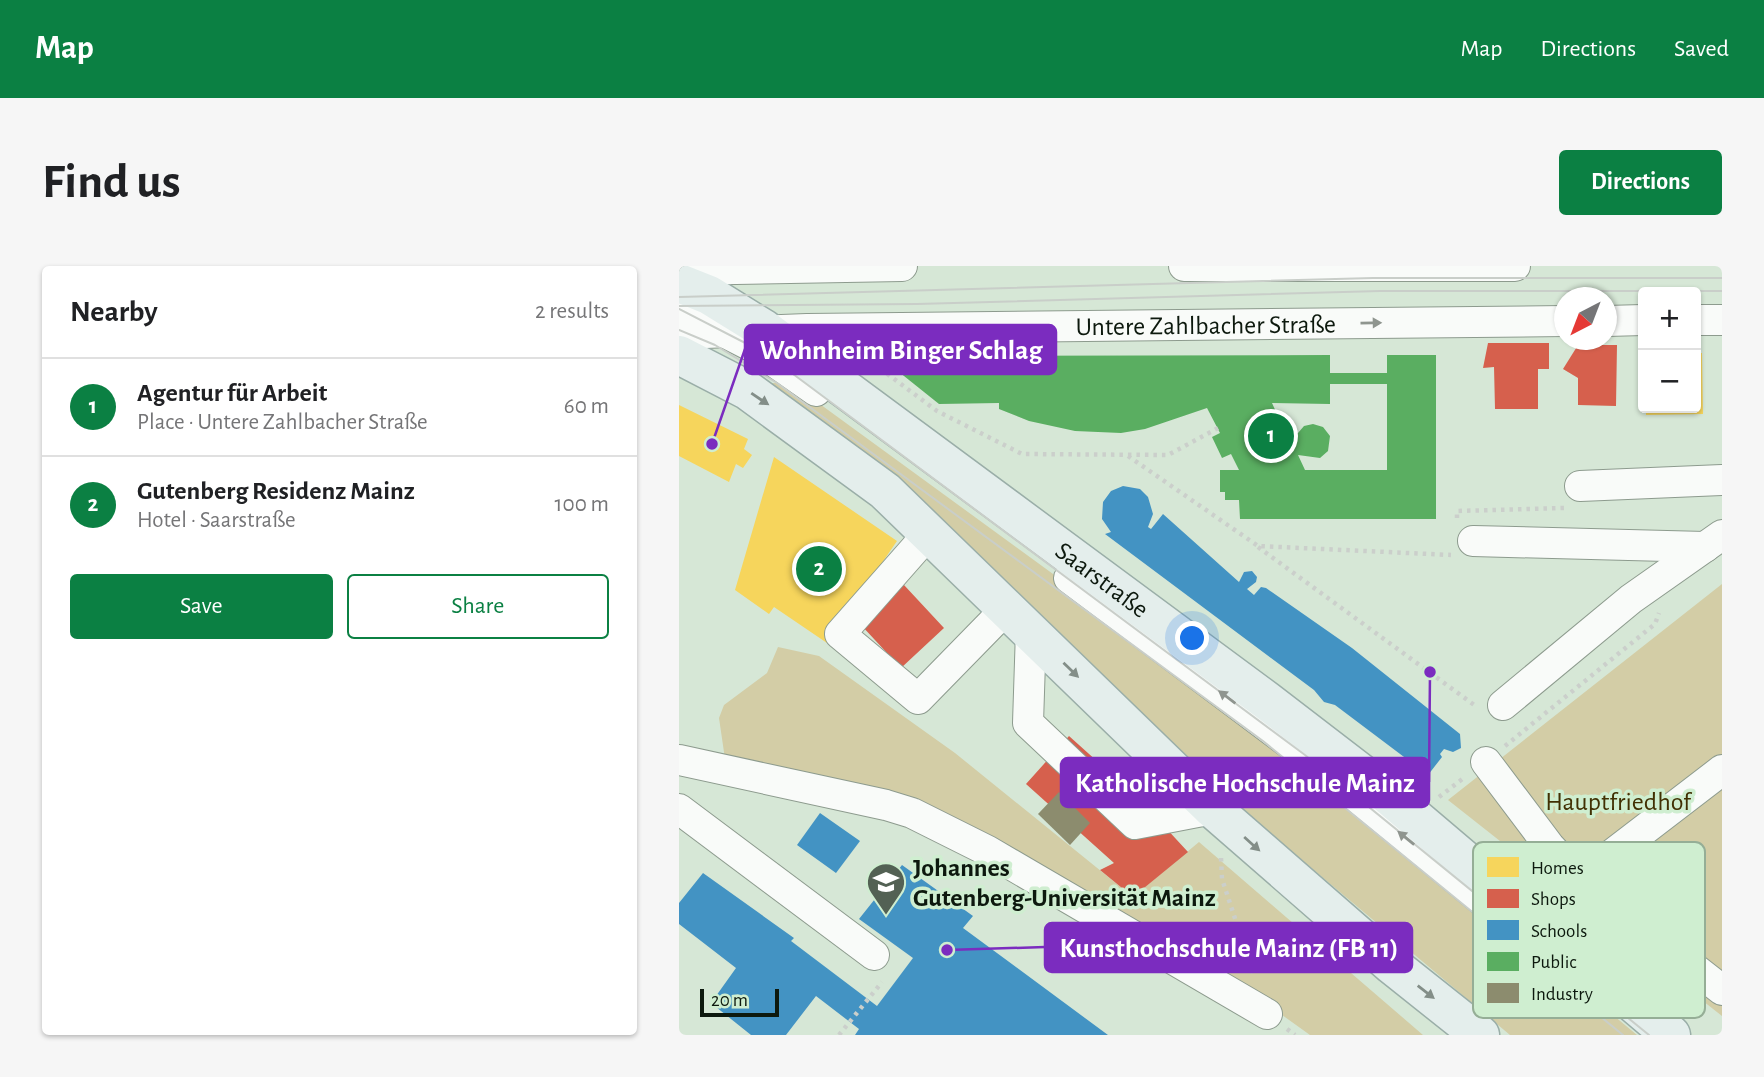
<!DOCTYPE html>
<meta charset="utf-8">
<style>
:root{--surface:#fff;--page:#f6f6f6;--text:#202124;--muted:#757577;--line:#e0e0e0;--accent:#0b8043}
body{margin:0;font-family:"Alegreya Sans",sans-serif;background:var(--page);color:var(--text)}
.controls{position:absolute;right:21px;top:21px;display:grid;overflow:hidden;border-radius:7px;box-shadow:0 2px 5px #0004}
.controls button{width:63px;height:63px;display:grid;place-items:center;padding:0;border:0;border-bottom:2px solid var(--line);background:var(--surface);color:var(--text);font:35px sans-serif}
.compass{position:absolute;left:875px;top:21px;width:63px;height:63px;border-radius:50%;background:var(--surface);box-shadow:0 2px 5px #0004;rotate:222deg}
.scale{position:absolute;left:21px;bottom:18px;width:79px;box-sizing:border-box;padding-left:7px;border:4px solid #0d190e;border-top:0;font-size:19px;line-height:24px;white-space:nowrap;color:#0d190e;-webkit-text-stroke:5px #cfeed0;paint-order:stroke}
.you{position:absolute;left:514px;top:373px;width:24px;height:24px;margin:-18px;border:5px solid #fff;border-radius:50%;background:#1a73e8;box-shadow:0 0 0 10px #1a73e833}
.badge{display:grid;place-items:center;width:46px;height:46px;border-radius:50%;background:var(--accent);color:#fff;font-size:23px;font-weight:700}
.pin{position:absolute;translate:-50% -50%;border:4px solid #fff;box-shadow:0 2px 7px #0006}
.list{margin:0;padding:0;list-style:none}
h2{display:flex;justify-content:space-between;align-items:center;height:91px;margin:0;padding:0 28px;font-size:30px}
h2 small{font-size:23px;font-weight:400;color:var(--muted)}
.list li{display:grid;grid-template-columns:46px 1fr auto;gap:21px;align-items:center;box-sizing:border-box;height:98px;padding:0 28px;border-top:2px solid var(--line)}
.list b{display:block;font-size:26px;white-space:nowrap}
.list p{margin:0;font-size:23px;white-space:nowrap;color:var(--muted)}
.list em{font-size:23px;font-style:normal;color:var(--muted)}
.actions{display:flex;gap:14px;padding:21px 28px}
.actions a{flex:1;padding:16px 0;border:2px solid var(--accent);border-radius:7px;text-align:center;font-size:24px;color:var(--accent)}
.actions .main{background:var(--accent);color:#fff}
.map{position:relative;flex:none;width:1043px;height:769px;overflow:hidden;border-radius:7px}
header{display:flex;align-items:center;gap:42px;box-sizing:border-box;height:98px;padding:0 35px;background:var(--accent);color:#fff}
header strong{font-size:33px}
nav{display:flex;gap:38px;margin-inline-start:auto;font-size:24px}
.intro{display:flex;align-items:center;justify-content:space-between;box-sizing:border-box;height:168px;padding:0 42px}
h1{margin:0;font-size:49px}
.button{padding:18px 32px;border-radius:7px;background:var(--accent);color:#fff;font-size:24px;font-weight:700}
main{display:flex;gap:42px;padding:0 42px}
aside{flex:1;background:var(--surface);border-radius:7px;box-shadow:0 2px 5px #0004}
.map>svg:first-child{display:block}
.green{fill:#d3cda6}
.homes{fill:#f6d55c}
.shops{fill:#d6604d}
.schools{fill:#4393c3}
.public{fill:#5aae61;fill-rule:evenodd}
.industry{fill:#8c8c6e}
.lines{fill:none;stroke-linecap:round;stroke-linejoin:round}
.minor-casing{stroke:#8d9b8e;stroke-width:32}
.major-casing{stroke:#9aaea8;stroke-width:41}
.path{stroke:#cbcfcb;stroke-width:4.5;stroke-dasharray:3.5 5;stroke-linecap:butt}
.minor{stroke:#f9fbf9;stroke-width:30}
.major{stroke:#e4eeec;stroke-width:38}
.tram{stroke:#c9cec9;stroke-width:2}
.oneway{fill:#8f958f}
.oneway2{fill:#838e88}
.labels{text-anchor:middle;stroke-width:7;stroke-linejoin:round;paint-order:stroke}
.street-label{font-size:26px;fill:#0d190e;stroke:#cfeed0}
.park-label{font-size:26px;fill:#413003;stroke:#cfeed0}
.poi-label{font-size:26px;font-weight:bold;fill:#0d190e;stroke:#cfeed0;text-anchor:start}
.key{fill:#cfeed0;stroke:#95ae96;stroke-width:2}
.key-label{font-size:19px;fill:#0d190e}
.leader{fill:none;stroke:#7b2cbf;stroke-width:2.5}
.callout-dot{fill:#7b2cbf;stroke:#cfeed0;stroke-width:2.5}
.callout{fill:#7b2cbf;stroke:#7b2cbf;stroke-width:2.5}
.callout-label{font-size:28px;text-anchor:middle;font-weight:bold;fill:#fff}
</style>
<header>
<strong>Map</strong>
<nav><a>Map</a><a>Directions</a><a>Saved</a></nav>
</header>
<div class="intro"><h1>Find us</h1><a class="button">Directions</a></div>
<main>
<aside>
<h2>Nearby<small>2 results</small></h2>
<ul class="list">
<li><span class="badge">1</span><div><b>Agentur für Arbeit</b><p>Place · Untere Zahlbacher Straße</p></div><em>60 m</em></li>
<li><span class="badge">2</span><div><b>Gutenberg Residenz Mainz</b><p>Hotel · Saarstraße</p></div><em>100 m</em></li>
</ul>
<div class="actions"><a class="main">Save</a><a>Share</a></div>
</aside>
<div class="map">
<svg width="1043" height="769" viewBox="0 0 1043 769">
<rect width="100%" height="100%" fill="#d6e7d6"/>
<path class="green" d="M103,116L123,125L433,351L793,632L958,769H831L549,532L87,118Z
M1043,318V750L769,534Z
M99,381L140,390L276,487L454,631L520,576L744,769H631L571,726L355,603L46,493L40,452L45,439L88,407Z"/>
<path class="homes" d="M1017,87H1023L1024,148L967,149V142H1017Z
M0,139L69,173L65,183L73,189L64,202L57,198L50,216L0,190Z
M95,191L218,275L148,377L95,341L90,348L56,324Z"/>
<path class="shops" d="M809,77H870V103H859V143H816L815,101L804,102Z
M899,79H938L937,140L899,139V112L884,103Z
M225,319L265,362L222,402L182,359Z
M390,470L487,557L485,560L509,586L454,631L421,604L435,597L347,518Z"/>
<path class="schools" d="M444,220L461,223L469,231L474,248L469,261L472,263L484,248L560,316L565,306L573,305L578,311L577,316L568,323L575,329L582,321L587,322L673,382L781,468L782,482L774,486L765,483L761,488L763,491L749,509L656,439L645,436L635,424L426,268L432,266L423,253L424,236L432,225Z
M141,547L181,575L157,607L118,579Z
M223,599L294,650L284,662L429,769H176L180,763L137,730L107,769H72L32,737L57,702L0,658V637L24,607L115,672L112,675L198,740L234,692L180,653Z"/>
<path class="public" d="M651,89V107H708V89H757V253H561L560,234H546V226H541V204H560L552,188L543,192L533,171L541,167L528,142L466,163L442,167L396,165L350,155L320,143V137L260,138L200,90ZM651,118H708V204H626L619,189L641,192L649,185L651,170L644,161L634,158L625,160L619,167L607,168L593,137L651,138Z"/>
<path class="industry" d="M380,526L411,557L391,579L359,548Z"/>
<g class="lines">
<g class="minor-casing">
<g id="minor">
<path d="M505,0H836"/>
<path d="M0,4L223,0"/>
<path d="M0,43L74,81L137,125"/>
<path d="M1017,54H1043"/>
<path d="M928,55L964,54"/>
<path id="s1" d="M0,68L128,63L886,55"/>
<path d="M901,220L1043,214"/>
<path d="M250,267L161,368L239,433L328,342"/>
<path d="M794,275L1026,281"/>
<path d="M390,312L626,489L833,659"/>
<path d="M352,365L349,457L456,558L534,543"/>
<path d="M824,439L952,333L1043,269"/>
<path d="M0,494L207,539L233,547L309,585L588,748"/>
<path d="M807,496L871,581L901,613L1043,724"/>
<path d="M0,543L195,689"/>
<path d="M901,613L1043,504"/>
</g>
</g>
<g class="major-casing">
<g id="major">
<path id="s2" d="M0,17L30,29L85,63L588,435L696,518L992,769"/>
<path d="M0,89L68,124L206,225L534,543L713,699L801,769"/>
</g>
</g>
<path class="path" d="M186,96L195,98L258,145L343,188L489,189L539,162
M449,190L579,280L772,289
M778,252V245L885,242
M579,281L798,441
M826,480L976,358L980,347
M760,531L786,511
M542,592L543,613L574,707
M608,763L616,769
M160,769L203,716"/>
<use href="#minor" class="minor"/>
<use href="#major" class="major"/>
<path class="tram" d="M0,31L694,12H1043
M0,40L238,38L701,25H1043
M0,43L74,81L114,108L626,489L970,769
M0,64L36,79L98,117L584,475L944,769"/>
</g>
<defs><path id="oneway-solid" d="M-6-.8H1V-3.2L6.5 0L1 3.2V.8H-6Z" transform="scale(1.75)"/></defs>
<g class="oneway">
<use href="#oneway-solid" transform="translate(692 57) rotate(-1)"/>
<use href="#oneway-solid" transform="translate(548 431) rotate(-143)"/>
<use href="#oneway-solid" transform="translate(727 572) rotate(-141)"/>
</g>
<g class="oneway2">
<use href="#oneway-solid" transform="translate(81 133) rotate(34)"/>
<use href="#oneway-solid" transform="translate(392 404) rotate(44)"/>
<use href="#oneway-solid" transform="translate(573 578) rotate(42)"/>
<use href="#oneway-solid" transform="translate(747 726) rotate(38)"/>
</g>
<defs>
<g id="university-pin" transform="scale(2.0125)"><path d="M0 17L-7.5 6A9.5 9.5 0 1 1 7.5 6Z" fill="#536154" stroke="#cfeed0"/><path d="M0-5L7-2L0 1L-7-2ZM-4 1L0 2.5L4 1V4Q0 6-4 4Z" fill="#fff"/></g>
</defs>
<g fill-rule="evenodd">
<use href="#university-pin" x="207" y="616"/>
</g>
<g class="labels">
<g class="street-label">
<text dy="9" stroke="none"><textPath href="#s1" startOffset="527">Untere Zahlbacher Straße</textPath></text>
<text dy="9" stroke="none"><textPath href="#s2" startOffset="518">Saarstraße</textPath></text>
</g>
<g class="park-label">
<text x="939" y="544">Hauptfriedhof</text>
</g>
<g class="poi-label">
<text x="234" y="610">Johannes<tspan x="234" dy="30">Gutenberg-Universität Mainz</tspan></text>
</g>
</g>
<rect x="794" y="576" width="232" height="176" rx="10" class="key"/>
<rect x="808" y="591" width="32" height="20" fill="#f6d55c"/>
<rect x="808" y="623" width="32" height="19" fill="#d6604d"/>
<rect x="808" y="654" width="32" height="20" fill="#4393c3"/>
<rect x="808" y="686" width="32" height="19" fill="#5aae61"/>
<rect x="808" y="717" width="32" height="20" fill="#8c8c6e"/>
<g class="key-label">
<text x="852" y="608">Homes</text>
<text x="852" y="639">Shops</text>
<text x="852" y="671">Schools</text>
<text x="852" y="702">Public</text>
<text x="852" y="734">Industry</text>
</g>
<path class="leader" d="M33 178L66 83M751 406L750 516M268 684L366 681"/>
<g class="callout-dot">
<circle cx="33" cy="178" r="7"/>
<circle cx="751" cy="406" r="7"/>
<circle cx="268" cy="684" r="7"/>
</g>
<g class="callout">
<rect x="66" y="59" width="311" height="49" rx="7"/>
<rect x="382" y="492" width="368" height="49" rx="7"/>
<rect x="366" y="657" width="367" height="49" rx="7"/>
</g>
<g class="callout-label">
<text x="222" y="93">Wohnheim Binger Schlag</text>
<text x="566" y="526">Katholische Hochschule Mainz</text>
<text x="550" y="691">Kunsthochschule Mainz (FB 11)</text>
</g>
</svg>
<div class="controls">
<button>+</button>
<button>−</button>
</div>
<svg class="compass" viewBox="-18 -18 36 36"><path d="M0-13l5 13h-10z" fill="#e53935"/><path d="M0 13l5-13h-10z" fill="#757577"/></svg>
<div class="scale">20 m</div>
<div class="you"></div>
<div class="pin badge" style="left:592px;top:170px">1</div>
<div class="pin badge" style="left:140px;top:303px">2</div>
</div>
</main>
